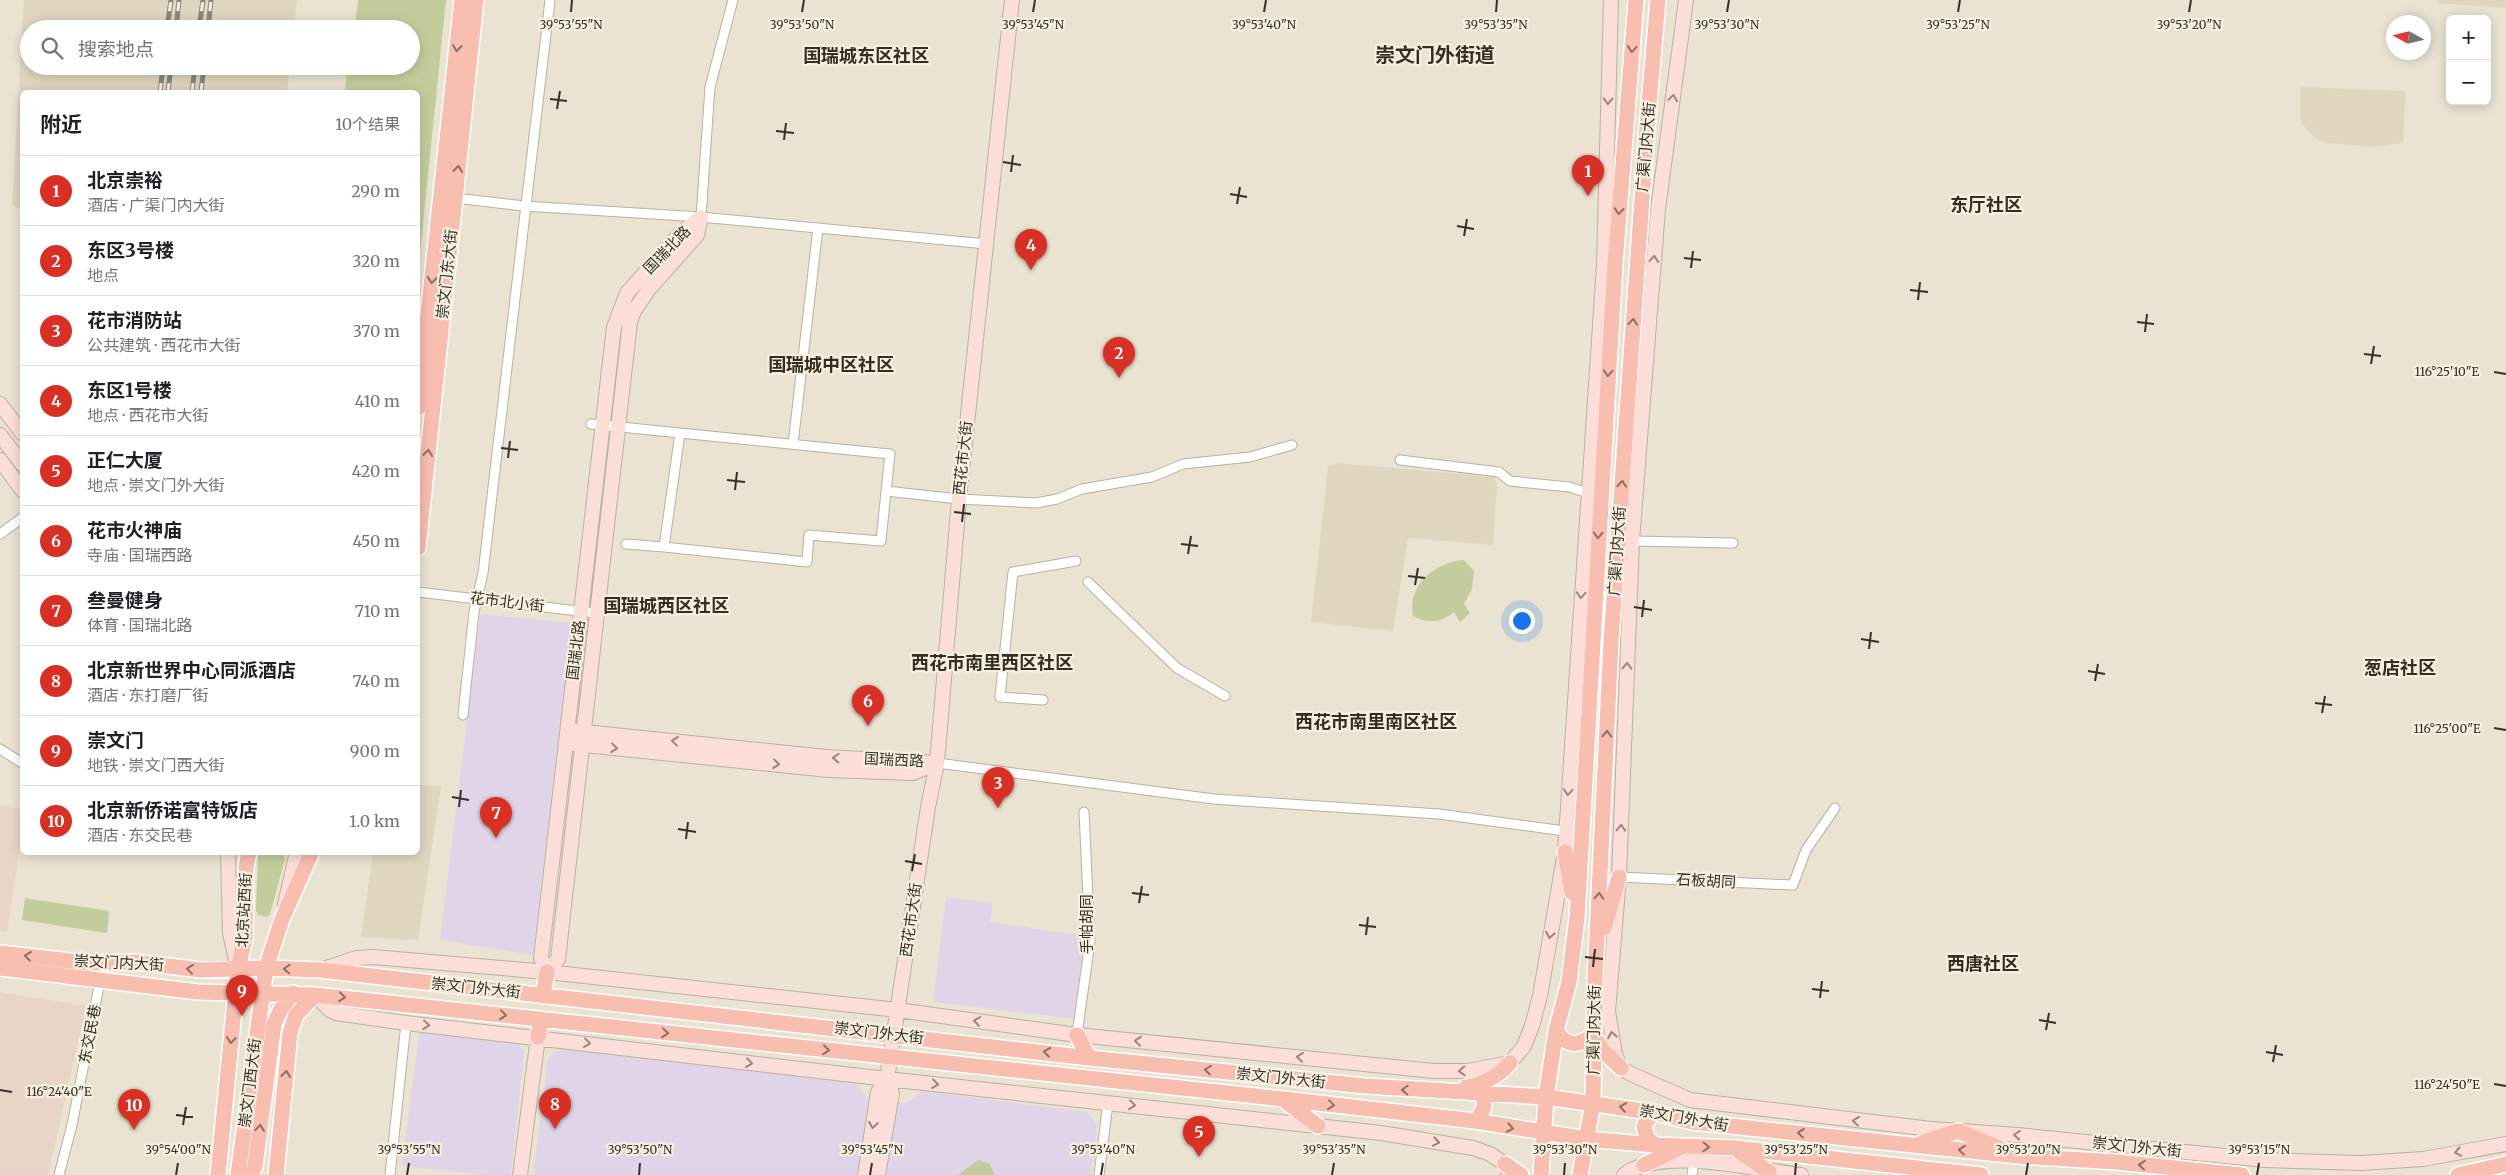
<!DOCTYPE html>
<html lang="zh">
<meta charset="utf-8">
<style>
:root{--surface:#fff;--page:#f6f6f6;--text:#202124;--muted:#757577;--line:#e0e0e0;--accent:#d93025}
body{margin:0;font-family:Merriweather,"Noto Sans SC",serif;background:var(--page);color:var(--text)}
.controls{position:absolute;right:15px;top:15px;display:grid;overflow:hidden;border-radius:8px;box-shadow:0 2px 12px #0003}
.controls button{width:45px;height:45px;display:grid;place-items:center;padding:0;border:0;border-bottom:1px solid var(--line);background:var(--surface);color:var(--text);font:25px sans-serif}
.compass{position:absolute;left:2386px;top:15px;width:45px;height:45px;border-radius:50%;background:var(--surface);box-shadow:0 2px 12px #0003;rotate:278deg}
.you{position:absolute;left:1521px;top:620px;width:18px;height:18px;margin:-12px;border:4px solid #fff;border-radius:50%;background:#1a73e8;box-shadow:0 0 0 8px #1a73e833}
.badge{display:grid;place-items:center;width:32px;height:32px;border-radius:50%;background:var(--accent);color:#fff;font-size:16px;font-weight:700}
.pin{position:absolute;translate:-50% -41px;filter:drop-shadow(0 1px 2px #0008)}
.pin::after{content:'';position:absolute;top:26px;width:18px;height:15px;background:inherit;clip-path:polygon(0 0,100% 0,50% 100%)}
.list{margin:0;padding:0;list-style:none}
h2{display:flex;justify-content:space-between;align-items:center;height:65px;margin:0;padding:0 20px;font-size:21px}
h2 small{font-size:16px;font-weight:400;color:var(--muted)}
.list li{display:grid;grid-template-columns:32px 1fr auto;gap:15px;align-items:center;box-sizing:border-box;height:70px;padding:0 20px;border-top:1px solid var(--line)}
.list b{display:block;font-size:19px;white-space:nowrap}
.list p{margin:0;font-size:16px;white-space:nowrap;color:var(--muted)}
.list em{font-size:16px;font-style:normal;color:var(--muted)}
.icon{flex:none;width:28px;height:28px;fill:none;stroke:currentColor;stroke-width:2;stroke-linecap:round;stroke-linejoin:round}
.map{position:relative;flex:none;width:2506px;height:1175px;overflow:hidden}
.search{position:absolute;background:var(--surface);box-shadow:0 2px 12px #0003;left:20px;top:20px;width:400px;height:55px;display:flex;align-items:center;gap:12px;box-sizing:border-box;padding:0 18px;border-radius:28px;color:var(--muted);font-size:19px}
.panel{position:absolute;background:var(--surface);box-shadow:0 2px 12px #0003;left:20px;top:90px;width:400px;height:765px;border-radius:8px}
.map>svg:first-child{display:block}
.commercial{fill:#e0d4e8}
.built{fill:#e0d6bf}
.medical{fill:#e9d5c6}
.green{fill:#c3cd9b}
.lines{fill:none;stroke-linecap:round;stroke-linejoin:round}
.street-casing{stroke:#b8b1a1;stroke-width:11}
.secondary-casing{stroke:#b8b1a1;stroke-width:16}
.primary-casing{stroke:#fff;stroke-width:18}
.street{stroke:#fff;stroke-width:9}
.secondary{stroke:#fbded8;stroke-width:14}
.primary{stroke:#f8beb0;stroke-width:15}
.rail-casing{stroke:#8b867b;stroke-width:5}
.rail{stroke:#f8f0df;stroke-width:3;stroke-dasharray:9;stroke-linecap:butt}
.oneway{stroke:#8c7066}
.oneway2{stroke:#978780}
.ticks{fill:none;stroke:#333029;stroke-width:2}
.labels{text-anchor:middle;stroke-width:4.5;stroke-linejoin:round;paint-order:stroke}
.street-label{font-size:15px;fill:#333029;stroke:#f8f0df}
.quarter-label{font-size:18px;font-weight:bold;fill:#342e21;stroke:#f8f0df}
.district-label{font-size:20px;font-weight:bold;fill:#342e21;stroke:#f8f0df}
.ticks-label{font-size:12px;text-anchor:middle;fill:#333029;stroke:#f8f0df;stroke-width:4.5;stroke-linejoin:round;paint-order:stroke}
</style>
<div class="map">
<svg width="2506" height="1175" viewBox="0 0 2506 1175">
<rect width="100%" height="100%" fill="#eae3d2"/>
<path class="commercial" d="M480,614L572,623L533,955L440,940Z
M946,897L993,903L990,922L1084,936L1077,1019L933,1002Z
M419,1033L516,1041L524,1052L511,1175H484L402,1166Z
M561,1049L855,1083L868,1098L906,1103L921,1091L1088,1112L1097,1125L1091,1175H533L548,1058Z"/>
<path class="built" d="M24,0H297L294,29H29V66H290L287,92H22V211L12,205Z
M2437,0H2506V8L2437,3Z
M2301,87L2406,91L2403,143L2374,147L2327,143L2315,138L2301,123Z
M1337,463L1495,477L1497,488L1493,545L1408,538L1393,631L1311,622L1328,466Z
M418,785L441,786L418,940L361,937L373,853L418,852Z"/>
<path class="medical" d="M0,805L22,808V832L7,932L0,931Z
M0,992L86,1006L48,1175H0Z"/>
<path class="green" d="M358,0H446L418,273V92H345L347,66H411V29H355Z
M1464,560L1474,571L1472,589L1464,604L1470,613L1460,622L1454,612C1441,623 1427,624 1413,616C1407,585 1435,562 1464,560Z
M258,853H283L285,859L270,914L267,917L258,915L256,911Z
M25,898L109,911L107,933L22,920Z
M978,1160L989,1163L995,1175H958Z"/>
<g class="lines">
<g class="street-casing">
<path id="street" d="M455,198L524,206L701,217L987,244
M701,217L710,87L733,0
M591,424L680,433
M793,444L818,228
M1400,460L1499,472L1510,481L1569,487L1588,493
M886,491L890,454L680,433L664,547L807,562L809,535L881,541L886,491L959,499L1036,503L1057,499L1082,489L1152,477L1183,464L1250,457L1292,445
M0,534L22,518
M1632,541L1733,543
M626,544L664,547
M1088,582L1177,668L1225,696
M418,592L595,613
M1043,700L1000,697L1013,572L1076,561
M463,715L474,612L483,573L550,0
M0,749L22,763
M937,763L1214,799L1439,814L1565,831
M1619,877L1793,885L1806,850L1835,808
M1077,1035L1090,941L1084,812
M59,1175L72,1125L100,981
M390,1175L406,1023
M1099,1175L1108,1103
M1692,1175L1694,1161"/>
</g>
<g class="secondary-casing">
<path id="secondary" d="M1686,0L1658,209L1632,541L1619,877L1608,1011L1615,1055L1621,1068L1631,1074L1690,1100L1931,1129L2018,1135L2265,1160L2361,1163L2423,1159L2506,1144
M701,217L697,235L649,289L634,311L630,322L558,959L547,972L541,958L614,327L627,293L679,235Z
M0,404L22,433
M0,435L22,464
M0,460L22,490
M575,731L826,757L937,763
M574,744L829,770L913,773L937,763
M228,852L230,933L238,969
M285,904L297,852
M320,970L357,958L373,957L547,972L898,1010L1077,1035L1434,1071H1468L1510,1063L1524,1046L1532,1026L1540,996L1565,852L1604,265L1611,0
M315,995L330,1010L336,1013L406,1023L887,1079L1381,1133L1473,1148L1490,1154L1505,1164L1509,1173
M520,1175L538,1037
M865,1175L878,1092L887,1079L928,807L937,763L959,499L1012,0
M878,1175L892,1093L887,1079
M1624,1175C1662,1145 1755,1170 1801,1175"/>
</g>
<g class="primary-casing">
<path id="primary" d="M418,408L462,0
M418,548L476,0
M1565,852L1572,893
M1604,928L1619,877
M0,953L88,963L137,962L200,970L266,968L320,970L1089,1058L1366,1086L1546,1097L1657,1113L1692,1122L2018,1156L2117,1162L2242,1175
M0,968L198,992L315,995L1283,1099L1475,1121L1587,1139L1655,1145L1735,1148L1981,1175
M543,996L547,972
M1556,1031C1567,1047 1580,1047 1593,1034L1602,1050L1621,1068
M1077,1035L1089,1058
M538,1037L541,1019
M1466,1087C1483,1084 1499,1076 1510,1063
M1284,1100L1318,1126
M1475,1121C1484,1112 1487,1104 1481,1091
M1921,1143L1958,1131L2002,1149
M1655,1145L1647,1138L1644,1126L1650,1116L1657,1113
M1736,1149L1769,1172
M1505,1164L1521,1175
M1644,1165L1681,1147
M218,1175L238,969L245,938L246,866L249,852
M238,1175L266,968L282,919L312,852
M251,1175L255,1166L274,1024L281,1009L293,993
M276,1175L290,1033L296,1015L315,995
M1541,1175L1546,1097L1556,1031L1569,982L1577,918L1615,264L1636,0
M1580,1175L1593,1102L1595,978L1611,642L1647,127L1658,0
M2458,1175L2506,1164"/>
</g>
<use href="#street" class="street"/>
<use href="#secondary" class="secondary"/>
<use href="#primary" class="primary"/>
<g class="rail-casing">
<path id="rail" d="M167,29L171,0
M176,29L179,0
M199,29L203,0
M208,29L211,0
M160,92L163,66
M168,92L171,66
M192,92L195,66
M201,92L204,66"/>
</g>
<use href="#rail" class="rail"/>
</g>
<defs><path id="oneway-chevron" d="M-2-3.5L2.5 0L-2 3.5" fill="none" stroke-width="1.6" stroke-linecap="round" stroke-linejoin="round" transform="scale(1.25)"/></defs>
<g class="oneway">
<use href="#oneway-chevron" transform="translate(457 48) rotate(96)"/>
<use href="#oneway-chevron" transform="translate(1632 49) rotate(95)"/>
<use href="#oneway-chevron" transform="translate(458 169) rotate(-84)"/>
<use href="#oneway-chevron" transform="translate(1619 211) rotate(94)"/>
<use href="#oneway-chevron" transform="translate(432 280) rotate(96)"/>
<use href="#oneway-chevron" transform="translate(1633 322) rotate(-86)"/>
<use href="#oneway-chevron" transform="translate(1608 373) rotate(94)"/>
<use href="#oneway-chevron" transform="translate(428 453) rotate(-84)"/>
<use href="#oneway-chevron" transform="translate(1622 484) rotate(-86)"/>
<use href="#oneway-chevron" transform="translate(1598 535) rotate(93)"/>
<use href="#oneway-chevron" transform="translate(1607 734) rotate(-87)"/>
<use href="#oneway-chevron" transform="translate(1599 896) rotate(-87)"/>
<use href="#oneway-chevron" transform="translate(28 956) rotate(-174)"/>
<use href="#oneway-chevron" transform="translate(190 969) rotate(-173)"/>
<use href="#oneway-chevron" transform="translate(287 969) rotate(-178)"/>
<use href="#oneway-chevron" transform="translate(342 997) rotate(6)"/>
<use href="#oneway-chevron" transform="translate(503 1015) rotate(6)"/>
<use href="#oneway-chevron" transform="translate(665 1033) rotate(6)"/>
<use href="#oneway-chevron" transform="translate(231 1040) rotate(96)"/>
<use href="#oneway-chevron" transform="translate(826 1050) rotate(6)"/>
<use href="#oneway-chevron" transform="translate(1047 1052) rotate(-173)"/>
<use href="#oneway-chevron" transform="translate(1208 1070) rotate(-174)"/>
<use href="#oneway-chevron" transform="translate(286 1074) rotate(-84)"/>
<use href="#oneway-chevron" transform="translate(1405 1090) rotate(-178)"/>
<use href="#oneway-chevron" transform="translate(1331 1105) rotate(7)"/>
<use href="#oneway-chevron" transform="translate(1623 1107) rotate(-171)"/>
<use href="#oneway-chevron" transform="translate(260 1128) rotate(-83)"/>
<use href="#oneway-chevron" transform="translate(1510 1128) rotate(11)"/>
<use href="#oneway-chevron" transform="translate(1801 1133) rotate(-174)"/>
<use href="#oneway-chevron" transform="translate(1706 1147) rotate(3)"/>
<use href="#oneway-chevron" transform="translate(1962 1150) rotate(-174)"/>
<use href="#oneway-chevron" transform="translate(2142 1165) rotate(-174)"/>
</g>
<g class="oneway2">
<use href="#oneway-chevron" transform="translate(1673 98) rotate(-82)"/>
<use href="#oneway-chevron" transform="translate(1608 101) rotate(92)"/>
<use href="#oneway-chevron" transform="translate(1654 259) rotate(-85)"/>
<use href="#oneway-chevron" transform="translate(1581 595) rotate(94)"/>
<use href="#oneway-chevron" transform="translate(1627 666) rotate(-88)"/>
<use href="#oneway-chevron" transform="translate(675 741) rotate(-174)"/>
<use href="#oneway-chevron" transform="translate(614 748) rotate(6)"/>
<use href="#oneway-chevron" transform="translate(836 758) rotate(-178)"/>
<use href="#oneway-chevron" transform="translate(776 764) rotate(6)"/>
<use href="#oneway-chevron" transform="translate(1568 792) rotate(94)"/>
<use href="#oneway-chevron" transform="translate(1621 828) rotate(-88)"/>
<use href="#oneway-chevron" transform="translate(1550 935) rotate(100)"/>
<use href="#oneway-chevron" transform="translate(977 1021) rotate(-172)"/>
<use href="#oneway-chevron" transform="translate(426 1025) rotate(6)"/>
<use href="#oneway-chevron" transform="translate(1612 1035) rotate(-101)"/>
<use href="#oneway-chevron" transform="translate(1138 1041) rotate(-174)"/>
<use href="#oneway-chevron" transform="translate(587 1043) rotate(7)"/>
<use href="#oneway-chevron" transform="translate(1300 1057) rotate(-174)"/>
<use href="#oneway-chevron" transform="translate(749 1063) rotate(7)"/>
<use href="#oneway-chevron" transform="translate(1462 1071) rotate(178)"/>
<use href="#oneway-chevron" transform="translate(935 1084) rotate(6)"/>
<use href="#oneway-chevron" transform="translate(1132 1105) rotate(6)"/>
<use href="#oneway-chevron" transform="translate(1856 1121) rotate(-174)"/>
<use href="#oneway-chevron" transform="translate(873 1125) rotate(99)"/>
<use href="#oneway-chevron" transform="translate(2017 1135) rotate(-175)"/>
<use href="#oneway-chevron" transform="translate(1436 1142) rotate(10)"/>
<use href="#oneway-chevron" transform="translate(2458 1152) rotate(169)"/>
</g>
<path class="ticks" d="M571,12L572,0M802,12L804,0M1033,12L1035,0M1264,12L1266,0M1496,12L1497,0M1727,12L1729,0M1958,12L1960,0M2189,12L2191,0M550,99L567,101M557,109L560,91M776,131L794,133M784,140L786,123M1003,162L1021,165M1011,172L1013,155M1230,194L1247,197M1237,204L1240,187M1457,226L1474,229M1464,236L1467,219M1684,258L1701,260M1691,268L1693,251M1910,290L1928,292M1918,300L1920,282M2137,322L2154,324M2145,332L2147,314M2364,354L2381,356M2371,364L2374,346M2494,372L2506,374M501,448L518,450M508,458L510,441M727,480L745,482M735,490L737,472M954,512L971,514M962,522L964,504M1181,544L1198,546M1188,554L1191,536M1408,576L1425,578M1415,585L1418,568M1634,607L1652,610M1642,617L1644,600M1861,639L1879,642M1869,649L1871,632M2088,671L2105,674M2095,681L2098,664M2315,703L2332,705M2322,713L2325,696M2494,728L2506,730M452,797L469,800M459,807L461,790M678,829L696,832M686,839L688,822M905,861L922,864M912,871L915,854M1132,893L1149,895M1139,903L1142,886M1359,925L1376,927M1366,935L1368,917M1585,957L1603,959M1593,967L1595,949M1812,989L1829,991M1820,998L1822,981M2039,1020L2056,1023M2046,1030L2049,1013M2266,1052L2283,1055M2273,1062L2276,1045M2494,1084L2506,1086M0,1090L12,1092M176,1115L193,1117M183,1125L186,1107M176,1175L178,1163M407,1175L409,1163M639,1175L640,1163M870,1175L872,1163M1101,1175L1103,1163M1332,1175L1334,1163M1564,1175L1565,1163M1795,1175L1796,1163M2026,1175L2028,1163M2257,1175L2259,1163"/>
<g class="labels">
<g class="street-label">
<text transform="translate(1646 147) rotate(-85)" y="5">广渠门内大街</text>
<text transform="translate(667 250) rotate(-46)" y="5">国瑞北路</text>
<text transform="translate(447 274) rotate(-84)" y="5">崇文门东大街</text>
<text transform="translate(963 458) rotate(-84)" y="5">西花市大街</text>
<text transform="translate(1617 551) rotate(-86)" y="5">广渠门内大街</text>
<text transform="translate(507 602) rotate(7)" y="5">花市北小街</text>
<text transform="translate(576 650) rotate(-83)" y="5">国瑞北路</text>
<text transform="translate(894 760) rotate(3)" y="5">国瑞西路</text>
<text transform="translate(1706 881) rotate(3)" y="5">石板胡同</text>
<text transform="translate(244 910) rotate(-87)" y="5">北京站西街</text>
<text transform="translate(911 920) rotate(-82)" y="5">西花市大街</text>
<text transform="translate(1087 924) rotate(-90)" y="5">手帕胡同</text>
<text transform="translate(119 963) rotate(3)" y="5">崇文门内大街</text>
<text transform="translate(476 988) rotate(6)" y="5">崇文门外大街</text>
<text transform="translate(1594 1030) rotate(-89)" y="5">广渠门内大街</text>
<text transform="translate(879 1033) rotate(7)" y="5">崇文门外大街</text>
<text transform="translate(90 1034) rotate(-79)" y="5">东交民巷</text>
<text transform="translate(1281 1078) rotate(6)" y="5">崇文门外大街</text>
<text transform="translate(250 1083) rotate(-83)" y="5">崇文门西大街</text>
<text transform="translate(1684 1118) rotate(10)" y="5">崇文门外大街</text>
<text transform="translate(2137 1147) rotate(6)" y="5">崇文门外大街</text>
</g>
<g class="quarter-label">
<text x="866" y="62">国瑞城东区社区</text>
<text x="1986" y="211">东厅社区</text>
<text x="831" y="371">国瑞城中区社区</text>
<text x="666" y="612">国瑞城西区社区</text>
<text x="992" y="669">西花市南里西区社区</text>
<text x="2400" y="674">葱店社区</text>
<text x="1376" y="728">西花市南里南区社区</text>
<text x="1983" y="970">西唐社区</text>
</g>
<g class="district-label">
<text x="1435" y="62">崇文门外街道</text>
</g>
</g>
<g class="ticks-label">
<text x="571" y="29">39°53'55"N</text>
<text x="802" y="29">39°53'50"N</text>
<text x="1033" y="29">39°53'45"N</text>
<text x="1264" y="29">39°53'40"N</text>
<text x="1496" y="29">39°53'35"N</text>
<text x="1727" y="29">39°53'30"N</text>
<text x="1958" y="29">39°53'25"N</text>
<text x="2189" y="29">39°53'20"N</text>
<text x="2447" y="376">116°25'10"E</text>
<text x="2447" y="733">116°25'00"E</text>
<text x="2447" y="1089">116°24'50"E</text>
<text x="59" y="1096">116°24'40"E</text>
<text x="178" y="1154">39°54'00"N</text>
<text x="409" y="1154">39°53'55"N</text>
<text x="640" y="1154">39°53'50"N</text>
<text x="872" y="1154">39°53'45"N</text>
<text x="1103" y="1154">39°53'40"N</text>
<text x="1334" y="1154">39°53'35"N</text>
<text x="1565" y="1154">39°53'30"N</text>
<text x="1796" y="1154">39°53'25"N</text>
<text x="2028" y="1154">39°53'20"N</text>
<text x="2259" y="1154">39°53'15"N</text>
</g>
</svg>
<div class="controls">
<button>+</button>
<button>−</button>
</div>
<svg class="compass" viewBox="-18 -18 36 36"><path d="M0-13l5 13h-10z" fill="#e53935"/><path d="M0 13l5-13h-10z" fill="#757577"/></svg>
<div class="you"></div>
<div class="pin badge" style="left:1588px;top:196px">1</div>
<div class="pin badge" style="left:1119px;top:378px">2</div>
<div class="pin badge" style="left:998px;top:808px">3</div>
<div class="pin badge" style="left:1031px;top:270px">4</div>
<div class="pin badge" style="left:1199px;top:1157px">5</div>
<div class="pin badge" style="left:868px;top:726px">6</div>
<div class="pin badge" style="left:496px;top:838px">7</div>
<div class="pin badge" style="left:555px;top:1129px">8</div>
<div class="pin badge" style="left:242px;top:1016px">9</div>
<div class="pin badge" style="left:134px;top:1130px">10</div>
<div class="search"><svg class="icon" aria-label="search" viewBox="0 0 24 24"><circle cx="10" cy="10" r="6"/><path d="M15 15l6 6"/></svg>搜索地点</div>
<section class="panel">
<h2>附近<small>10个结果</small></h2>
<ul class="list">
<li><span class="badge">1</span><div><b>北京崇裕</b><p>酒店 · 广渠门内大街</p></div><em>290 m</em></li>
<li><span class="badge">2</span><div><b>东区3号楼</b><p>地点</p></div><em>320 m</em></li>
<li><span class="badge">3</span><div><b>花市消防站</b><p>公共建筑 · 西花市大街</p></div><em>370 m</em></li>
<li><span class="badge">4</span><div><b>东区1号楼</b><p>地点 · 西花市大街</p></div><em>410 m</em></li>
<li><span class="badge">5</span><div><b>正仁大厦</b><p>地点 · 崇文门外大街</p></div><em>420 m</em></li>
<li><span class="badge">6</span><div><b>花市火神庙</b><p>寺庙 · 国瑞西路</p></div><em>450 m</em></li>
<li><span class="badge">7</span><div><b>叁曼健身</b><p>体育 · 国瑞北路</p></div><em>710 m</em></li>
<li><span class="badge">8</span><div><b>北京新世界中心同派酒店</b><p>酒店 · 东打磨厂街</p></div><em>740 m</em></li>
<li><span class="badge">9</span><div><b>崇文门</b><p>地铁 · 崇文门西大街</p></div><em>900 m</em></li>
<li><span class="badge">10</span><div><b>北京新侨诺富特饭店</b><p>酒店 · 东交民巷</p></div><em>1.0 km</em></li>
</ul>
</section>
</div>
